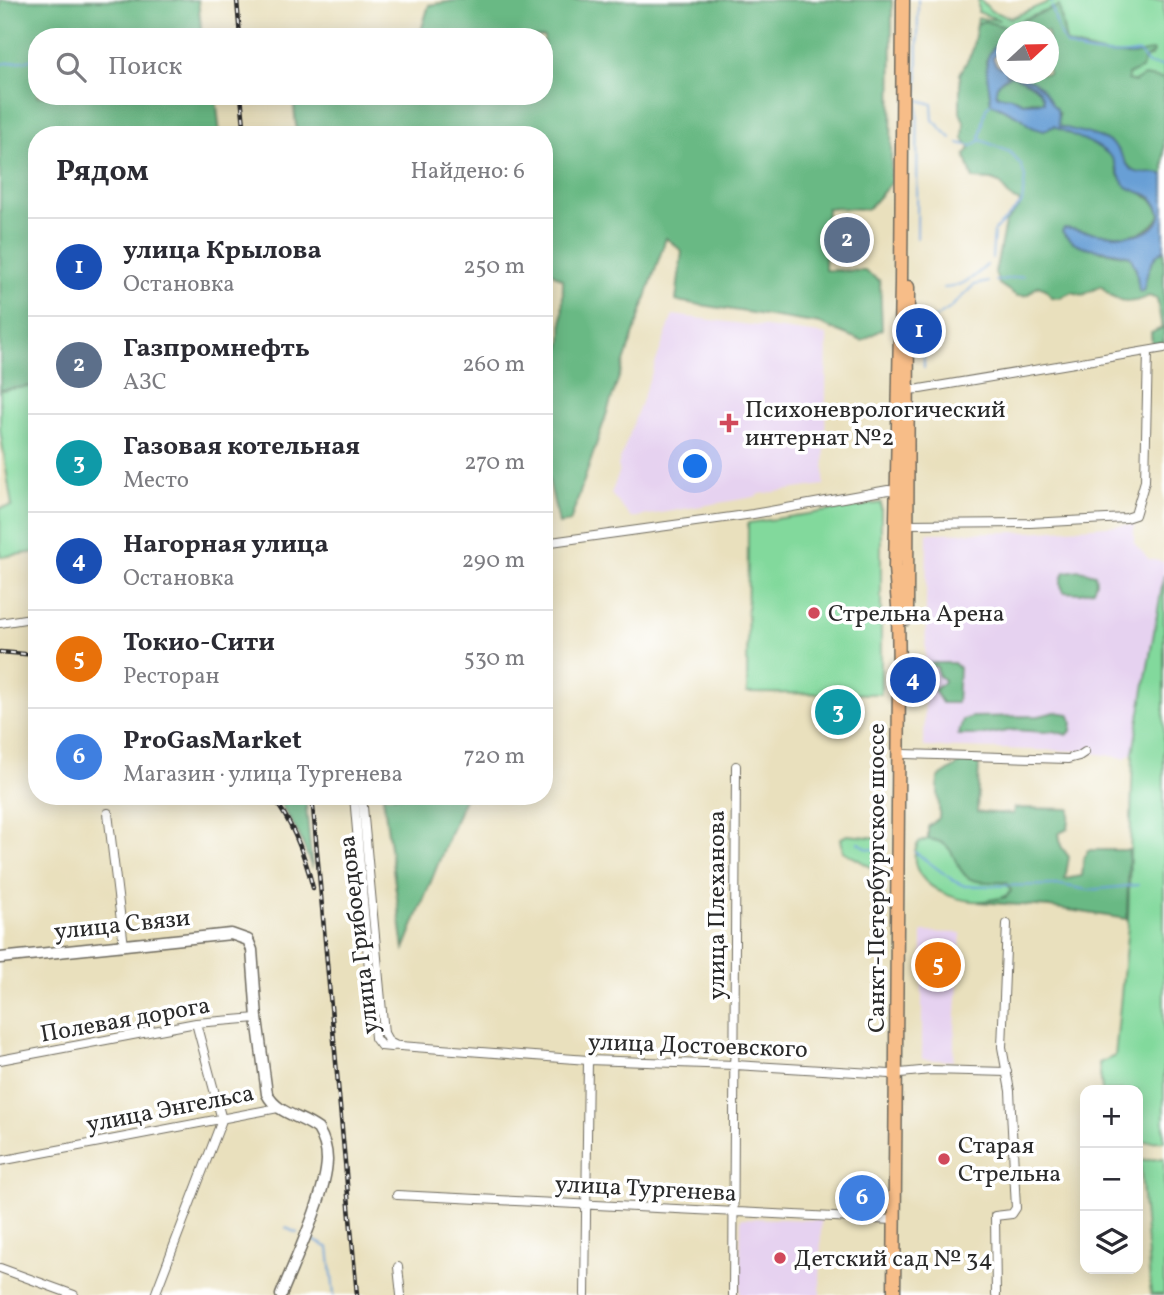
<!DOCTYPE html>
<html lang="ru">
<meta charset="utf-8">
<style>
:root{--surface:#fff;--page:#f7f7f7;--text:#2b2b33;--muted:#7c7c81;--line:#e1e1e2;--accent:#d1495b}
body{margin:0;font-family:Vollkorn,serif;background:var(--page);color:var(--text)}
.controls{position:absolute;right:21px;bottom:21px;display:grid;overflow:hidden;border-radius:14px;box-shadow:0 4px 18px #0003}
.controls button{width:63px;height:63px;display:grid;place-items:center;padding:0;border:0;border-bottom:2px solid var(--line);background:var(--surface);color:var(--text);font:35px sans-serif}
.compass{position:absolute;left:996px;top:21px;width:63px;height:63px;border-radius:50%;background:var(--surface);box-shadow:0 4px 18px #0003;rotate:68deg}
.you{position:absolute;left:696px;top:467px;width:24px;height:24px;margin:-18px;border:5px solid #fff;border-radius:50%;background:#1a73e8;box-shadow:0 0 0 10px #1a73e833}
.badge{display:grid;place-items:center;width:46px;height:46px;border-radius:50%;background:var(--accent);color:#fff;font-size:23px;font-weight:700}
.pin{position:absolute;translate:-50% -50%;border:4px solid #fff;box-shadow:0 2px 7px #0006}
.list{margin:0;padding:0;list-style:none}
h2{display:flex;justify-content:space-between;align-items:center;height:91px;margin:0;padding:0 28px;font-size:30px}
h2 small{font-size:23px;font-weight:400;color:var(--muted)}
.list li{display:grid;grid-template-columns:46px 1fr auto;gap:21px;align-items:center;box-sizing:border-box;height:98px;padding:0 28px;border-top:2px solid var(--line)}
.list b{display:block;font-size:26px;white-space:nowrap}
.list p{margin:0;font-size:23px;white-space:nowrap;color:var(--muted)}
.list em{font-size:23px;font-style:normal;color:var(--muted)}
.icon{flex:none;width:38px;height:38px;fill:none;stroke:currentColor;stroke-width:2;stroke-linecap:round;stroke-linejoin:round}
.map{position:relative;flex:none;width:1164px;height:1295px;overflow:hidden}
.search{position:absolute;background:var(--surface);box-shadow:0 4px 18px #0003;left:28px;top:28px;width:525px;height:77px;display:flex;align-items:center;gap:18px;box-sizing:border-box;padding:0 24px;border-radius:28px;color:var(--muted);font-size:26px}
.panel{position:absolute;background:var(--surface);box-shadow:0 4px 18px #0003;left:28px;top:126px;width:525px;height:679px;border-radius:28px}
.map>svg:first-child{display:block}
.built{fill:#e6d2f0}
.green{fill:#82d99c;stroke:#568264;stroke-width:2}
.forest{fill:#69b984;stroke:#4a7258;stroke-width:2}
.water{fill:#679fd5;stroke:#496580;stroke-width:2;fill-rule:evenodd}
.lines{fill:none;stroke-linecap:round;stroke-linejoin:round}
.stream{stroke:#679fd5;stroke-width:2}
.minor-casing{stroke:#6e6a5e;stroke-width:10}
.tertiary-casing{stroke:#6e6a5e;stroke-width:13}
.primary-casing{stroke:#6e6a5e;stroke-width:15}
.minor{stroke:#fff;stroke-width:8}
.tertiary{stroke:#fff;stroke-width:10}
.primary{stroke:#f7bd88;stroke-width:12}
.rail-casing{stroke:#2b2b2b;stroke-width:4.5}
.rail{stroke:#fff;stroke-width:2;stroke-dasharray:5;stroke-linecap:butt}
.poi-dot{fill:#d1495b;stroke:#fff;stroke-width:2.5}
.labels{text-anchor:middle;stroke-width:7;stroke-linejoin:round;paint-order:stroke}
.poi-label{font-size:24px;fill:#2b2b2b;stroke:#fff;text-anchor:start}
.street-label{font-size:24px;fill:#2b2b2b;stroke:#fff}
</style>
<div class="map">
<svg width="1164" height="1295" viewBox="0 0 1164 1295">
<rect width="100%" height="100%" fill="#fff"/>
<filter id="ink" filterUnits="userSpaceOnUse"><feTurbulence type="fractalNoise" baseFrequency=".0143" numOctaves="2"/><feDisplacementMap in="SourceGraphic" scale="14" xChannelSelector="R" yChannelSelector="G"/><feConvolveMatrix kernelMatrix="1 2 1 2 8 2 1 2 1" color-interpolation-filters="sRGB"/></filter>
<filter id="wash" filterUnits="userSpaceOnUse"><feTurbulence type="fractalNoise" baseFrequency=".00686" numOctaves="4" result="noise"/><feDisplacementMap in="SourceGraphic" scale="28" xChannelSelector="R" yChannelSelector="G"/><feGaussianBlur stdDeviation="1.57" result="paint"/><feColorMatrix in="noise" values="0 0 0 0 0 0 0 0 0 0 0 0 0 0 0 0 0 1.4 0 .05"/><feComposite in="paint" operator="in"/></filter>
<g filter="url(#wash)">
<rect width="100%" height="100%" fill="#e9e0bd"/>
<path class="built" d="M673,315L827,335L824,485L760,494L754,497L631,518L611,494L619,473L618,465Z
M1134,524V543L1149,559L1164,562V575L1133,752L1125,758L1079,751L924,747L927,533L1027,532Z
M922,932L961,933L953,1061L922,1059Z
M741,1218L821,1220L820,1295H740Z"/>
<path class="green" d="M978,0H981L991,11L1011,18L1053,0H1164V79L1134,82L1128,80V75L1143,64L1145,59L1149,57L1106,54L1066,44L1059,6L1018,22L1016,30L984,21L977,24L978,18L1000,20L978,12Z
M32,386L37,418V552L0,557V508L12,506L0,430V390Z
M881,503V694L747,693L748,523Z
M1164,575V1141L1138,1142V1090H1102L1099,1063L1115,1056L1128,925L1133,752Z
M847,835L880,838L885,846L882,861L871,867L843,851L841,838Z
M928,839C951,841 957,858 967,876L1007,883L1011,891C989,917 896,892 918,843Z
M1164,1158V1295H1151L1140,1161Z"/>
<path class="forest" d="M0,0H198L202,37H37V96H216L220,135H37V418L32,386L0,390Z
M459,0H892L891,183L868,209L827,208L825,270L865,271L880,281L882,329L862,341L820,324L676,301L682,251L666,238L570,522L559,524L544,459V406L562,341L563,280L544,267V135H297L293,96H544V37H286L421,31L429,5Z
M1059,6L1066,43C1085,53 1110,55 1130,55C1138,55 1145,51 1153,51L1154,53L1145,59L1141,69L1128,75V80L1134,82L1144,76L1164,79V175L1150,172L1142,175L1133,171L1108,141L1059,126L1057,123L1059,114L1037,84L1016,74H1048V32L1019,31L1020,24L1018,22Z
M984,21L1016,30L1006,32V38L997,43L986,61L991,103L1022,118L1028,125L1044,131L1054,126C1072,136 1100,142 1113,159C1117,165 1115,173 1121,179C1134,194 1156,193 1160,215C1143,249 1093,231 1064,228L1101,251L1130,256L1134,262L1140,291C1146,277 1150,256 1164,250V342L1152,344L1151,333L1162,328L1157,299L1149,296C1131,306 1114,302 1101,286L1083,295L1072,292L1059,298L1051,297L1046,289L1038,286L1027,295L1017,296L999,284L995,273L1005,223L1020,206L1019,201C1009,199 1006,193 1001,184L992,180L973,179L965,155L970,148L963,139L964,122L960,112V74L972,52L977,24Z
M1011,75C1025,80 1041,87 1045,102L1032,101L1023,103L1011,97L997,95C992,85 1002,79 1011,75Z
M1080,570L1095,574L1096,582L1093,590L1080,593L1064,592C1059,585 1060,579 1065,572Z
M928,663H954L959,668L957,703H942L934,690L943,683L944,680L938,675L937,667L929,666Z
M1055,712L1069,714L1072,721L1071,731L1067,735L1054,731L1045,732L1013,730L985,735H958L963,720L972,717L1039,716Z
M962,762L979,763L977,812L1013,814L1014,808L1070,809L1068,829L1059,833L1061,846L1069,857L1065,879L1082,876L1084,857L1088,850H1129L1127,919L1049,907L978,902L1006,897L1011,891L1007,883C996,881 976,884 967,877C950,862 958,842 928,839V827L939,818C940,804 937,792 938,778Z
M276,796H305L312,868L299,835Z
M383,796H465L404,949Z"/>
<path class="water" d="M1006,38V42L1000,47L993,58L996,65L1006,70V74C1019,74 1035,80 1043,90C1049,97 1050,104 1057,109L1059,126C1077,132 1101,134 1116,147C1123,154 1125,165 1132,170C1143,177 1153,170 1164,175V250C1149,257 1147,276 1143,291H1139L1136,269L1130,256C1109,248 1075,253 1062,231L1064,228C1084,230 1153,249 1160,216C1161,211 1155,201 1151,197C1144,192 1133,192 1126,186C1117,178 1118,166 1112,158C1098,142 1072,137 1054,126L1044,131L1034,128L1028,125L1022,118L991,103C989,75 976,54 1006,38ZM1011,75C1025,80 1042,87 1044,102L1023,103L1011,97L997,95C993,85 1002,78 1011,75Z"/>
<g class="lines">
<path class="stream" d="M1051,0L1052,3
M1052,7L1058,30L1066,45C1083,54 1121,57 1139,52L1148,64L1164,66
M196,37L213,34
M0,64L37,59
M919,100L932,104L933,120L951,138
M991,103L986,108L980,137L981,140L1010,152L1021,165L1025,177L1022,203L994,231L992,258
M958,143L972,146L981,140
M917,238L918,0
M996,281L1023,276
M943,288C963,287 973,278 987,265
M924,368L923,326L949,309L974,285L988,282
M858,842L868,849L884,850
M915,852L954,881L965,886L1061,885L1088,890L1138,885
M286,1228L297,1233
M309,1238L329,1248L334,1295"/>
</g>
</g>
<g filter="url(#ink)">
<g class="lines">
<g class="minor-casing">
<path id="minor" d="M904,390L920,389L1164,348
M907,524L1030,523L1126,518L1135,515L1145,481L1148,351
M544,543L753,514L888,490L901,491
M0,623L37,617
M905,754L1068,759L1079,756L1085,752
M354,796L375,1038L381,1046L391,1047
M362,796L384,1033L389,1042L395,1045
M108,813L124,946
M387,1045L588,1060L735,1065L890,1074L931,1070L1007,1072
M0,1060L196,1023L257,1018
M0,1161L278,1108
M397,1195L894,1220
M398,1267L401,1295
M0,1268L74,1295
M155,1295L222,1120L196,1023
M585,1295L588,1060
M733,1295L736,766
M996,1295L995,1216L1012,1214L1016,1208L1010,1091L1002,1047L1007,924"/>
</g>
<g class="tertiary-casing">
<path id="tertiary" d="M0,958L231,934L248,940L252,950L257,1018L267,1094C277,1114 301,1116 318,1129C324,1139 327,1148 327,1160C326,1195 295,1260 281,1295"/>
</g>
<g class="primary-casing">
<path id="primary" d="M907,619L908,287
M894,1295L899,681L898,606L895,568L901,283L903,0"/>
</g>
<use href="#minor" class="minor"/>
<use href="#tertiary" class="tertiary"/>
<use href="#primary" class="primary"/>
<g class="rail-casing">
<path id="rail" d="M237,0L240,37
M241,96L245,135
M0,652L37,655
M272,796C293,823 305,856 313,888
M312,796L357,1295"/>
</g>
<use href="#rail" class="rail"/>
</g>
</g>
<g class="poi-dot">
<path d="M725.5 412.5h7v7h7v7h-7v7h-7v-7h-7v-7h7z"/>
<circle cx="814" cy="613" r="7"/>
<circle cx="944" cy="1159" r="7"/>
<circle cx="780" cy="1258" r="7"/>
</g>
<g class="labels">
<g class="poi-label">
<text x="745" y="417">Психоневрологический<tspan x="745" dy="28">интернат №2</tspan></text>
<text x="828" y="621">Стрельна Арена</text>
<text x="958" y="1153">Старая<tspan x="958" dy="28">Стрельна</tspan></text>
<text x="794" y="1266">Детский сад № 34</text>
</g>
<g class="street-label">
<text transform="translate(876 878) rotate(-90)" y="8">Санкт-Петербургское шоссе</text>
<text transform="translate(716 905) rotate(-90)" y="8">улица Плеханова</text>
<text transform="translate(122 924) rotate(-6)" y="8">улица Связи</text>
<text transform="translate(358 935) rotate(-97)" y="8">улица Грибоедова</text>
<text transform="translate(125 1019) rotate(-10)" y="8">Полевая дорога</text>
<text transform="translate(698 1045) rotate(2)" y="8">улица Достоевского</text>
<text transform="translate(170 1108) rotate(-11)" y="8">улица Энгельса</text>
<text transform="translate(646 1188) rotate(3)" y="8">улица Тургенева</text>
</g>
</g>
</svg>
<div class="controls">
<button>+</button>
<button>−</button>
<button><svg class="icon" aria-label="layers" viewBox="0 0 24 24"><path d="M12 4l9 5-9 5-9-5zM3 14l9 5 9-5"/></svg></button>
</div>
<svg class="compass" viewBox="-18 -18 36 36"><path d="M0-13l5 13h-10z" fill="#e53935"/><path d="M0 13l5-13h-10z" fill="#7c7c81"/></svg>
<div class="you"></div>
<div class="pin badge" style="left:919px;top:331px;background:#1a4fb4">1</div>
<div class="pin badge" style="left:847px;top:240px;background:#5c6f8a">2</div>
<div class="pin badge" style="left:838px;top:712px;background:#0f9aa8">3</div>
<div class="pin badge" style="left:913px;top:680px;background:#1a4fb4">4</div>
<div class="pin badge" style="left:938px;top:965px;background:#e8710a">5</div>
<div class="pin badge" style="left:862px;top:1198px;background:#3f7fe0">6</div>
<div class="search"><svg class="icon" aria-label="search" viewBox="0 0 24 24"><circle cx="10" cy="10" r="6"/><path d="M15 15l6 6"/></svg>Поиск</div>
<section class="panel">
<h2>Рядом<small>Найдено: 6</small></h2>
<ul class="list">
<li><span class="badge" style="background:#1a4fb4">1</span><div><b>улица Крылова</b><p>Остановка</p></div><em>250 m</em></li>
<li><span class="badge" style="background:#5c6f8a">2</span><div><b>Газпромнефть</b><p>АЗС</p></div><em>260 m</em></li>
<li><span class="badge" style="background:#0f9aa8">3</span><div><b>Газовая котельная</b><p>Место</p></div><em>270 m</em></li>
<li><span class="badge" style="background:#1a4fb4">4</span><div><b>Нагорная улица</b><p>Остановка</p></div><em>290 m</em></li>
<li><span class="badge" style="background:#e8710a">5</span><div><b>Токио-Сити</b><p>Ресторан</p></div><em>530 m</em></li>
<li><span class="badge" style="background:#3f7fe0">6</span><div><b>ProGasMarket</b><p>Магазин · улица Тургенева</p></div><em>720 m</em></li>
</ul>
</section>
</div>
